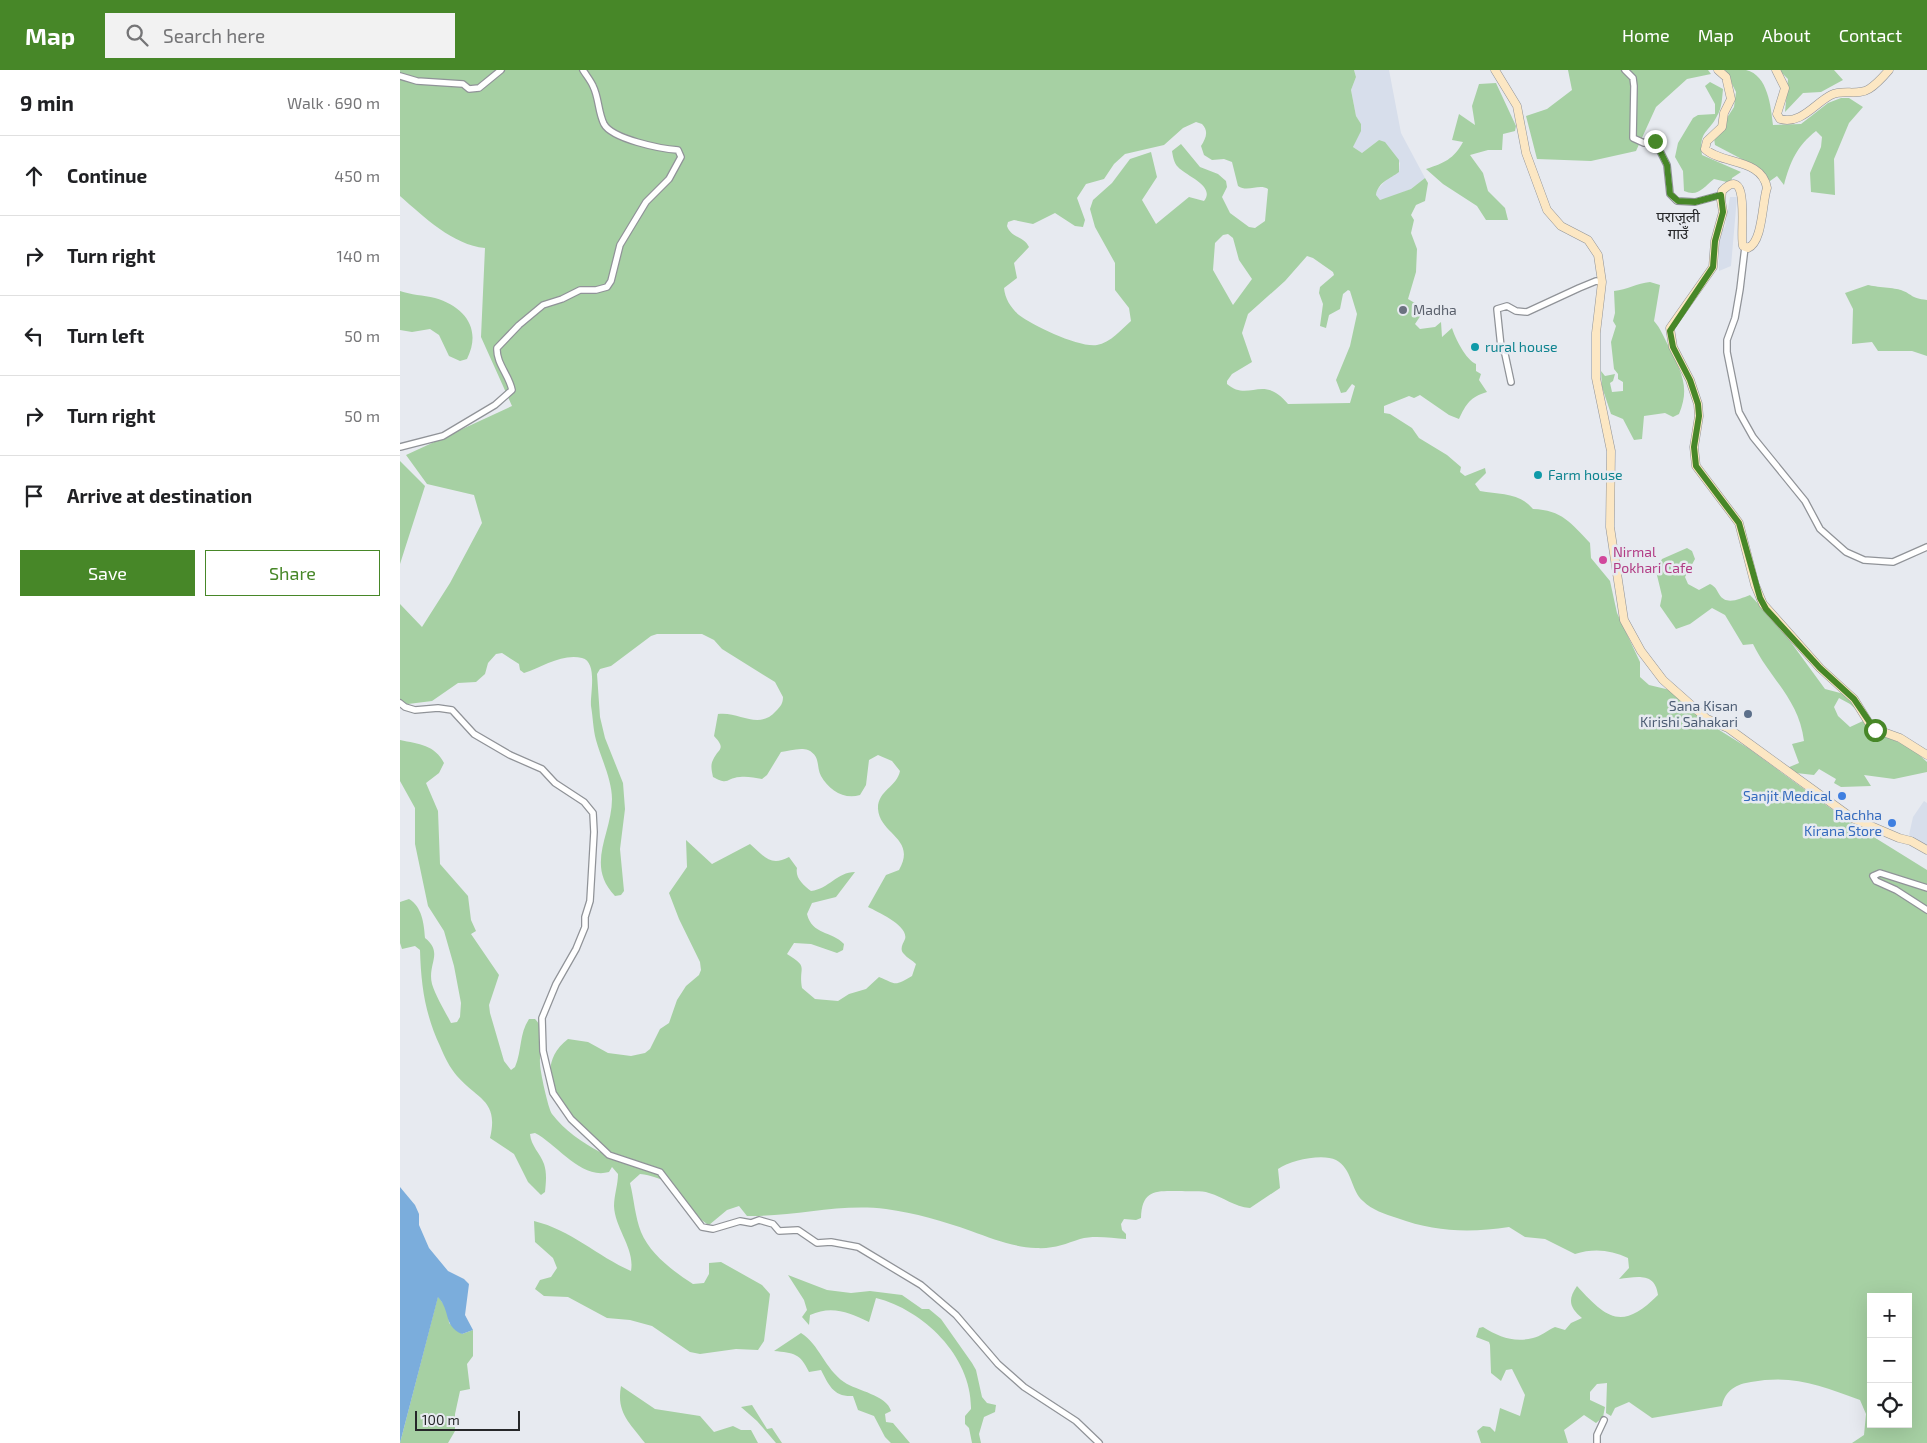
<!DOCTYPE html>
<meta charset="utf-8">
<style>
:root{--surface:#fff;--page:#f2f2f2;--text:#202124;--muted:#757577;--line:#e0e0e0;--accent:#478728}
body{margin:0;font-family:"Exo 2","Noto Sans Devanagari",sans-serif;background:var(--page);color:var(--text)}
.controls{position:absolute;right:15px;bottom:15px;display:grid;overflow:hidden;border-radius:0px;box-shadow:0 5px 20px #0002}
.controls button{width:45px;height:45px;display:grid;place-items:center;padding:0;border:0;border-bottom:1px solid var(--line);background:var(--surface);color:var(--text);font:25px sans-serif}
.scale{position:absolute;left:15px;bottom:12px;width:105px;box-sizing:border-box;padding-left:5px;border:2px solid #262729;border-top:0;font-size:14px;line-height:18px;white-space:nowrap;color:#262729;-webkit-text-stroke:4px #e7eaf0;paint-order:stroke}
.stop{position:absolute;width:15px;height:15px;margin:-11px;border:4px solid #478728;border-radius:50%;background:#fff}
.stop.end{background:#478728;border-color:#fff;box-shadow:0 1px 5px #0008}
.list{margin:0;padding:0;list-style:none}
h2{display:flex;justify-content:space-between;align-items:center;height:65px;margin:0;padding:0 20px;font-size:21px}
h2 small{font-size:16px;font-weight:400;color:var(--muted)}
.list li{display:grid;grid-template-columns:32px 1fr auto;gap:15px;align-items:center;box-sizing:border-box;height:80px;padding:0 20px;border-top:1px solid var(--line)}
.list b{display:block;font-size:19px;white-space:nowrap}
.list em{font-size:16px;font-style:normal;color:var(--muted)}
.actions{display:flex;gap:10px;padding:15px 20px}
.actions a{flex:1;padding:11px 0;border:1px solid var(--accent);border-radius:0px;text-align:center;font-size:18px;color:var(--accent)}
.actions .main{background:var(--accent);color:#fff}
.icon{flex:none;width:28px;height:28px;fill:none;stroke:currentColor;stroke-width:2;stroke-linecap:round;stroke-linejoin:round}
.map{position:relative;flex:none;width:1527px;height:1373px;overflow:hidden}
header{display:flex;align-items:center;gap:30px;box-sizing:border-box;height:70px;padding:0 25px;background:var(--accent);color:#fff}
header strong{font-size:24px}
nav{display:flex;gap:28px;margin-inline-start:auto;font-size:18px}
.search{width:350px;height:45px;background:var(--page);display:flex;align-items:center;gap:12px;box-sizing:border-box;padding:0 18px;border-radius:0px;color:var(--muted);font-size:19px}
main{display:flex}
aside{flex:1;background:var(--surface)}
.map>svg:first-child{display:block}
.built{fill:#d7deeb}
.green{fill:#a6d0a3;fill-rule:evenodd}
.water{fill:#7baddc}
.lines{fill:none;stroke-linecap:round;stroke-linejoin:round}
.street-casing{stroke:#909398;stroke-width:8}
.secondary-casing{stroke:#909398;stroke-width:9}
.street{stroke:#fff;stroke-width:5.5}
.secondary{stroke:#fce7c3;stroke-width:8}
.route{stroke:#478728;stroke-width:6}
.worship-dot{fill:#6b7280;stroke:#e7eaf0;stroke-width:2}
.culture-dot{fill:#0f9aa8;stroke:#e7eaf0;stroke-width:2}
.hotel-dot{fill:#d1479c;stroke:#e7eaf0;stroke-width:2}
.service-dot{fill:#5c6f8a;stroke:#e7eaf0;stroke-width:2}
.shop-dot{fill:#3f7fe0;stroke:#e7eaf0;stroke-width:2}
.labels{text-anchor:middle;stroke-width:5;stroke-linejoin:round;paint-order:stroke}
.worship-label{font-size:14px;fill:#5b616d;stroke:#e7eaf0;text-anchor:start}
.culture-label{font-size:14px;fill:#0d838f;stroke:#e7eaf0;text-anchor:start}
.hotel-label{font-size:14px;fill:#b23c85;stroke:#e7eaf0;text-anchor:start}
.service-label{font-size:14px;fill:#4e5e75;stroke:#e7eaf0;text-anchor:end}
.shop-label{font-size:14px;fill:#366cbe;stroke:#e7eaf0;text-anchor:end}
.neighbourhood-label{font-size:15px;fill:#262729;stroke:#e7eaf0}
</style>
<header>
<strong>Map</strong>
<div class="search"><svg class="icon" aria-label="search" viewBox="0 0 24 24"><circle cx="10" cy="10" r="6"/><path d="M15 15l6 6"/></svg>Search here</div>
<nav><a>Home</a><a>Map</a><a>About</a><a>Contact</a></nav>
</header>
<main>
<aside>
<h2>9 min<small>Walk · 690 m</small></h2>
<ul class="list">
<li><svg class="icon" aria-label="ahead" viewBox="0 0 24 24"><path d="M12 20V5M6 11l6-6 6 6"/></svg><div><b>Continue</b></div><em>450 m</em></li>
<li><svg class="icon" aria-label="right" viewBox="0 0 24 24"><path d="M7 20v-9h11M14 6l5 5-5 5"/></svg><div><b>Turn right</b></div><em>140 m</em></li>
<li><svg class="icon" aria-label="left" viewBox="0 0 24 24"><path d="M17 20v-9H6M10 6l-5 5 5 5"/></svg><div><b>Turn left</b></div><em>50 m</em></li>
<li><svg class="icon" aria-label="right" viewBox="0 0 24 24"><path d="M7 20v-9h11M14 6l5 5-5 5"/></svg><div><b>Turn right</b></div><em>50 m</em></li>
<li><svg class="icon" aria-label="arrive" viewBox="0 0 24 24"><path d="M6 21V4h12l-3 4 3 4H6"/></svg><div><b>Arrive at destination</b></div></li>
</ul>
<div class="actions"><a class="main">Save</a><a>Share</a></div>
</aside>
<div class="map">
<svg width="1527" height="1373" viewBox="0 0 1527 1373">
<rect width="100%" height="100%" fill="#e7eaf0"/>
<path class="built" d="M954,0H989L1001,63L1025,108L1011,119L986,129L980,130L976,125L977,120L988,108L999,102L1000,93L979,70L962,83L953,77L961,54L956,46L951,20L956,7Z
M1330,127H1337L1331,196L1319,201V163L1325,157Z
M1524,731L1527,733V782L1509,765L1513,747Z"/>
<path class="green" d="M0,0H954L956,7L951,20L956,46L961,54V61L953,77L962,83L979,70L985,72L999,90V102C990,109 978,112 976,125L980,130L1011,119L1025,108L1028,113L1025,131L1016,135L1011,145L1014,150L1011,163L1017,179L1016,202L1008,229L1025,239L1015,254L1020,259L1035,257L1041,252L1042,267L1052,258C1055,268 1066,290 1076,294V301L1081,304L1079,310L1087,322C1070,327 1066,334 1059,349L1049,345L1020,325L1014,328L1009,326L984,336V343L990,344L1012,358L1019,368L1047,385L1061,397L1060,402L1065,406L1085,398L1086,403L1075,414L1080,421C1100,425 1119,422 1133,439C1162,440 1171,453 1190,473L1191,488L1210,511L1217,543L1240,592V607L1249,615L1270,620L1300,648L1348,678L1448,751L1527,800V1373H1452L1464,1365L1466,1344L1460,1330C1421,1316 1394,1304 1351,1312C1337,1314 1325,1320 1322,1336L1252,1348L1229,1332L1215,1338L1211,1346L1206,1343L1207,1313L1197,1314L1190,1322V1330L1205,1337L1203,1347L1196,1353L1184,1345L1164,1360L1168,1373H1081L1077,1361L1083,1356L1090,1357L1095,1362L1100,1338L1120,1346L1125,1325L1112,1299L1106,1300L1101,1311L1091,1303L1090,1275L1089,1272L1076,1267L1079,1258L1083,1257C1099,1267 1114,1273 1133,1268C1140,1267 1148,1260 1155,1257L1165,1260L1171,1253L1182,1248C1170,1238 1167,1230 1177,1216C1207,1249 1222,1261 1258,1225C1255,1202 1237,1207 1219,1209L1229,1198L1228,1188C1211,1180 1194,1178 1175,1184L1145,1169L1125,1167L1109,1157C1070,1163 1035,1162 997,1148C985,1144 972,1140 963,1131C951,1121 952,1098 936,1090C923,1083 890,1090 878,1099L880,1118L850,1138C834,1137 824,1127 809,1123C801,1120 790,1122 782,1121C757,1121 742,1118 741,1148L736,1150L724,1149L721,1154L722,1160L726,1164V1169C711,1168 694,1165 680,1169C665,1174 654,1179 636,1178C613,1177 593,1169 571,1161C543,1151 515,1143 486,1139C439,1133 394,1147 347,1146L339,1136L327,1140L309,1155C277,1136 286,1110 240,1104L230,1113C234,1129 235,1147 241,1162C250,1184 274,1202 293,1214L304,1213L309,1204V1193L321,1192L362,1215L370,1224L364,1271L358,1280L336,1279L300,1284L290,1282L252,1256L230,1250L207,1248L168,1227L144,1226L135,1219L140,1210L151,1207L157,1198L153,1188L135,1172L134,1151C171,1160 197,1186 231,1201C235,1178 215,1159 214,1136C214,1125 218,1115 218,1104L212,1097L209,1102C181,1110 157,1074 135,1063L130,1064C131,1076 140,1083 144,1094C147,1103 146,1112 145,1122L141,1125L128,1112L114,1084L90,1068C99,1030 78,1030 57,1006C50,998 44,986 40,976C25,944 21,915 20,880L15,876L2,879L0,873V832L9,829C22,837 24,853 25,868C44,883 27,894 32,914C36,927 45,941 51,953L57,952L60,947L61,933L54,896L44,861L28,836L15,774V738L0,711V670C19,674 35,675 44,693L39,703L26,713L38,741L40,794L68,826L71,850L76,861L71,864L99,905L89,935L90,943L104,991L111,1000L115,997C122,981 119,964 129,949H135C147,960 139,978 140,993C140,1001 148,1038 152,1044C164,1060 183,1073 200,1082C198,1066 185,1061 174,1050C152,1025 137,993 168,969L188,972L208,983L231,986L245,983L250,979L260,959L269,953L277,930L286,916L299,905L301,900L300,892L279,849L269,823L287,797L286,770L312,794L350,774C364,786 370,797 389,787L397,798C395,808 403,815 411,821C429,819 437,802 455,802L436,827L412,833L407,844C412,865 432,861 444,874L443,880L437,883L411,874L394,873L387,884C410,898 398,896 402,918L415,929L438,931L449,924L466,919L479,907C496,914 494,917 512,906L516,894C512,890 507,888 504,884C499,879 503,874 505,869C509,856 478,842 468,837L486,805L499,800C517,768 480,765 478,739C477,721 497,717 500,701L492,691L478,685L469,690L466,715L460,725C444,730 429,720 421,706C416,697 421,686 408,680C400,677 389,681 381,682L367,705L362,709C355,708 347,706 340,707C326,708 329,716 313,707C312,702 310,695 313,690C318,678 327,680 314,666L318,644C340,641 358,661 376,641C381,636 383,633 383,627L375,612L322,579L314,570L302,564H257L251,566L211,596L200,599L197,604L200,647L205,668L223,713L225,739L220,779L224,821L221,825L215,826C185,795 212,764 212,729C212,710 201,688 196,670C193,659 193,647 191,636C190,624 198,592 182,588C163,583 142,597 124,603L120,600L119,594L102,583L96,584L88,593L85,604L76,612L58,613L32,631L0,635V534L22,557L50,513L82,453L74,425L27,414L6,385L112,336L81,267L85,178C53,175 24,147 0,126ZM796,52L802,54C809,61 806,68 801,76L804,85L812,90L824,89L832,92L838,116C848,123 859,113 868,119L865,151L855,158L849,157L830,143L822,127L827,117L826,111L818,104L800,97L781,74L772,81C773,87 774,93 778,97C786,106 816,116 804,131L789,127L756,154L742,130L757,107L751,82L730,89L712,113L693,130L690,139L695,157L715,193V220L729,238L731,251C722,259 710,273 697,275C680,278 633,256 619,245C611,238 605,229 604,218L617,208L614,193L629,177C624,166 611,168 607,156L608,152L614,150L633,154L655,143L675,156L683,157L685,150L677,128L686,114L704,109L714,94L725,84L764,75L783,58ZM828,164L833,168L839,190L852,209L833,235L813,200L815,173L823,165ZM907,186L913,188L933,202L934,205L920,217L919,223L923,234L920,256L926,258L929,245L940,239L943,224L948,220L950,221L957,244L950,276L936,310L941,323L946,322L952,314L955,316L950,333L888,334C863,303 849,333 827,314V311L832,304L852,292L842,263L848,244L885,211ZM1471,1227H1508V1354H1471Z
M1168,0H1308L1311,4L1287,9L1256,37L1236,81L1191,91L1137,89L1126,46L1147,39L1172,20Z
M1325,0C1332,0 1339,0 1346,0C1368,5 1371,37 1373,55L1401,54L1428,33L1441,28H1449L1463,37L1449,53L1434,89L1435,125L1411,122L1410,103L1421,77L1422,67L1416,61C1397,76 1390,92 1384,115L1377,106L1370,111L1355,96L1315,75L1314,68L1334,37L1336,22Z
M1379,0H1434L1443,10L1421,22L1403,23L1385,42L1388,9Z
M1310,12L1323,19C1322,28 1322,38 1317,46C1308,64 1299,60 1302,85L1341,102L1332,108L1331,113L1314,109C1303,118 1298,127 1284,121L1283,101L1275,87L1278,73L1293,48L1298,45L1315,44V34L1305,16Z
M1096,13L1116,56L1115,61L1103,64L1102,80H1088L1070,85L1083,103L1088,121L1105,138L1108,150H1086L1077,136L1043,114L1026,99C1044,93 1054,89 1063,72L1052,70L1059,44L1075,55L1072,36L1079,14Z
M1250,212L1260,215L1254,251C1261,259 1263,266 1268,275C1280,300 1291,316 1279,344L1273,347L1265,343L1244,346L1242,369L1234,370L1223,349L1211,344L1202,317L1201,301L1205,306L1215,304L1213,311L1210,313L1212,322L1223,321V312L1218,309V304L1214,299L1211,272L1216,256L1213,251L1215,243L1214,221C1227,220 1237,213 1250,212Z
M1468,215C1475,217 1496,218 1501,220C1514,225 1510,228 1527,230V286L1512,281H1478L1472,272L1452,274L1453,239L1445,223Z
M0,221C11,225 23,225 35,228C65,237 82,259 67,289L60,291L49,286L39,265L30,259L12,262L0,260Z
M0,391L25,416L0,494Z
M1287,478L1292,481L1295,489L1285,507L1288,514L1299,520L1310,514C1316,517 1316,519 1319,524C1326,536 1339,529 1350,525L1379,556L1425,619L1448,625L1463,646L1450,634L1439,628L1434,637L1438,646L1450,657L1463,651L1468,659L1505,675L1515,681L1527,692V702L1494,709L1464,705L1471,716L1441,717L1434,713L1436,709L1419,699L1414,705L1396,703L1387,698L1399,693L1392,674L1404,671C1399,629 1370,609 1353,574L1343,575L1325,545L1312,538L1290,554L1276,559L1260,536L1262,526L1256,501L1262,489Z
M388,1205L427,1220L451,1223L470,1221L502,1225L522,1239H529L541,1249L572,1293L576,1300L582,1327L587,1333L596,1335L595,1342L584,1347L579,1364L581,1373H572L569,1358L565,1354V1346L571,1339C572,1287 524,1240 476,1228L469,1252C449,1242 431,1235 410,1245L409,1255L402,1247L407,1240L404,1230Z
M38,1226L48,1241L49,1253L62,1264L73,1260V1286L67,1294L70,1319L60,1321L55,1344V1361L48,1373H0Z
M401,1263C419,1274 425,1299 444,1312C457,1321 487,1325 491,1341L485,1344L486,1352L493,1353L510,1373H491L485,1367L474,1346L458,1340L453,1326C433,1327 429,1315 421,1300L409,1302C400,1283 394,1283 374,1281Z
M221,1316L255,1339L300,1346L314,1362L333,1356L341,1360H351L358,1373H245C230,1353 216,1343 221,1316Z
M352,1335L367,1359L372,1358L382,1373H376L357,1351L341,1337Z"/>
<path class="water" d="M0,1117L15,1135L19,1144V1155L29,1178L48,1201L64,1209L69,1214L65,1245L73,1260L62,1264C43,1256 51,1241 38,1227L0,1373Z"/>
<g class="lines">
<g class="street-casing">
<path id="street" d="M1225,0L1233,8L1234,16L1233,68L1244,73L1252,69L1255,71L1267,95L1270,124L1277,131L1295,132L1321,125
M0,6L17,11L63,14L69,19L79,18L101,0
M1345,177L1340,219L1335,248L1327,270V282L1339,342L1353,367L1405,431L1420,459L1446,482L1464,490L1493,492L1527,477
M1111,312L1105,284L1101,277L1097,239L1107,236L1116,241L1127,242L1179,218L1196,211L1202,212
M0,377L43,366L95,335L112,320C109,305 96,293 97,278L119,255L143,235L162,229L180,220H196L207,217L211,211L220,175L246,132L269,109L281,87L278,80C261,79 212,69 204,54C198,42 199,28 193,16C191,11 186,5 183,0
M0,633L5,637L15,640L38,638L52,640L74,664L110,685L142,699L155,713L184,732L193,743L194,762L190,831L185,847V857L176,879L156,914L142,948L143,981L153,1023L171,1049L209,1085L260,1102L302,1157L313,1159L340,1151L351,1153L359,1150L373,1154L379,1161L398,1160L417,1173L431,1172L458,1177L521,1215L556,1245L598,1294L624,1317L676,1351L699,1373
M1527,818L1480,803L1473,806L1476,811L1496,820L1527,840
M1197,1373V1365L1204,1350"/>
</g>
<g class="secondary-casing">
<path id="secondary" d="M1095,0L1117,36L1126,83L1147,140L1161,156L1188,170L1198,185L1202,212L1196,263V308L1211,381L1210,457L1224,550L1241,581L1263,610L1307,649L1328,658L1452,748L1499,768L1511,771L1527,780
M1318,0L1326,7L1331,29L1324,43L1322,57L1307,71L1305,79C1322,95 1362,88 1367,118C1362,132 1363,172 1348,178L1343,176C1339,168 1352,91 1322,121L1321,130L1323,142L1315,171L1313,197L1270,258L1273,277L1290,310L1298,334L1299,346L1294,377L1296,396L1339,453L1355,515L1363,534L1420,598L1454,629L1472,658L1500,668L1527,685
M1376,0L1385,18L1377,44L1380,49C1401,55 1415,33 1431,25C1443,19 1458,26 1469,19C1477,14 1483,7 1489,0"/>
</g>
<use href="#street" class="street"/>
<use href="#secondary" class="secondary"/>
</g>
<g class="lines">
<path class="route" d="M1255,71L1267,95L1270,124L1278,131L1295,132L1321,125L1323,142L1315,171L1313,197L1270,261L1273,277L1290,310L1298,334L1299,346L1294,377L1296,396L1339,453L1360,528L1366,539L1420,598L1454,629L1475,660"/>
</g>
<circle class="worship-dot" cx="1003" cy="240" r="5"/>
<g class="culture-dot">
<circle cx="1075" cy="277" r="5"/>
<circle cx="1138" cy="405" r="5"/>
</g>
<circle class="hotel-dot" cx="1203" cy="490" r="5"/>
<circle class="service-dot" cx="1348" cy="644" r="5"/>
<g class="shop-dot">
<circle cx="1442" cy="726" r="5"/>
<circle cx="1492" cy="753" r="5"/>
</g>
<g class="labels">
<g class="worship-label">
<text x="1013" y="245">Madha</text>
</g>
<g class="culture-label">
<text x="1085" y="282">rural house</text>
<text x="1148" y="410">Farm house</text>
</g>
<g class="hotel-label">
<text x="1213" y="487">Nirmal<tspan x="1213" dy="16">Pokhari Cafe</tspan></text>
</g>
<g class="service-label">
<text x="1338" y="641">Sana Kisan<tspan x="1338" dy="16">Kirishi Sahakari</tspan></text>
</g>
<g class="shop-label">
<text x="1432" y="731">Sanjit Medical</text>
<text x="1482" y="750">Rachha<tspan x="1482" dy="16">Kirana Store</tspan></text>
</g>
<g class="neighbourhood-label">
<text x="1278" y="152">पराजुली<tspan x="1278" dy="17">गाउँ</tspan></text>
</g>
</g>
</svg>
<div class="controls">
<button>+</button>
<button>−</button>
<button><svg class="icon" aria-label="locate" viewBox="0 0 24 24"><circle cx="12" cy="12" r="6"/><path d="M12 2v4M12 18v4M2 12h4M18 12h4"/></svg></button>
</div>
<div class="scale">100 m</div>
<div class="stop" style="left:1475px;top:660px"></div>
<div class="stop end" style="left:1255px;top:71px"></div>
</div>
</main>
